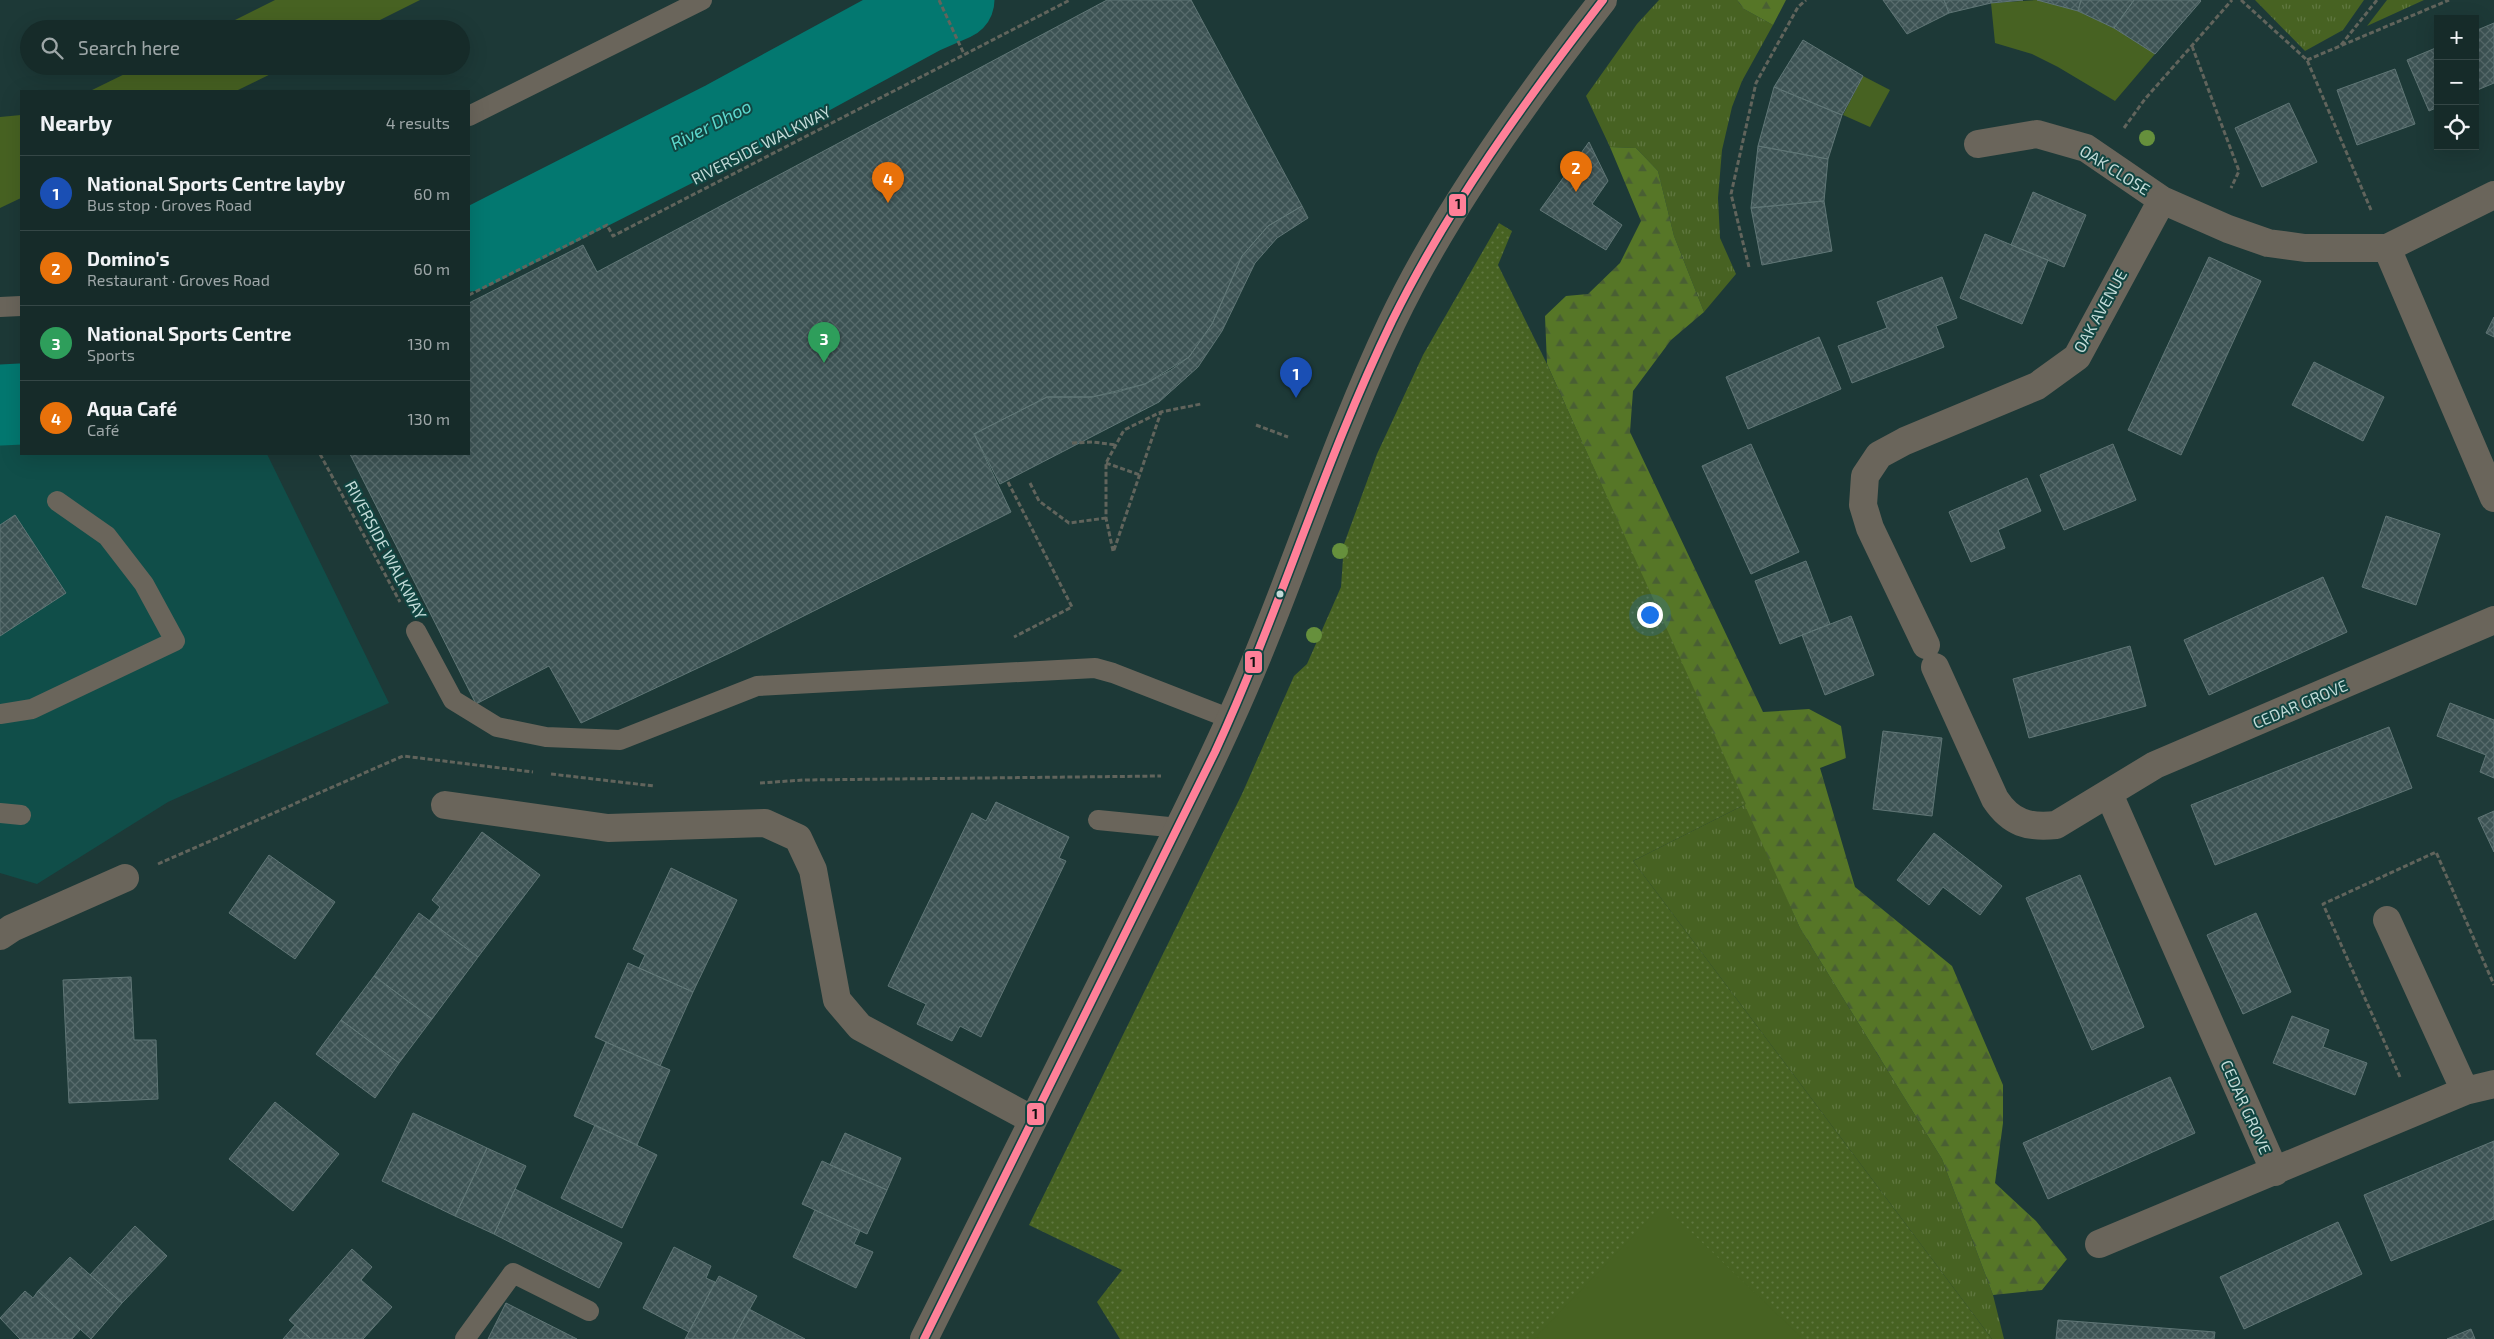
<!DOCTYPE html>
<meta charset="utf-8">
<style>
:root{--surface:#162b29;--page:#233735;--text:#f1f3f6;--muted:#9ea7a8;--line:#354746;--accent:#d93025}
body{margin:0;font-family:"Exo 2",sans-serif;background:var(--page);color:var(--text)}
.controls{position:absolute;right:15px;top:15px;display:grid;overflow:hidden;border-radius:0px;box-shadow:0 5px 20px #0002}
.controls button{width:45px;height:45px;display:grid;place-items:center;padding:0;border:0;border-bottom:1px solid var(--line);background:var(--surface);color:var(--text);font:25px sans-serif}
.you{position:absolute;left:1649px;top:614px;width:18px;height:18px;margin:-12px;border:4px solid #fff;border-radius:50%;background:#1a73e8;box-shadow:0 0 0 8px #1a73e833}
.badge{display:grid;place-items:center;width:32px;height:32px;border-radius:50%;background:var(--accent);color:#fff;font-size:16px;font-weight:700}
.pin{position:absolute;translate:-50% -41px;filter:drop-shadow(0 1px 2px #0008)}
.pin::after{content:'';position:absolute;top:26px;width:18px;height:15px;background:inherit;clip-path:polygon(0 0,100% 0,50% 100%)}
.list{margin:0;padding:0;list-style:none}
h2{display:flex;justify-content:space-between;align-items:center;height:65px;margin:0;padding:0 20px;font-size:21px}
h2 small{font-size:16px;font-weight:400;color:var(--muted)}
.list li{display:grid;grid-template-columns:32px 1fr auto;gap:15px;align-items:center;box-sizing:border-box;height:75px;padding:0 20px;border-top:1px solid var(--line)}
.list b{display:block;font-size:19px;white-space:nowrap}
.list p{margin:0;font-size:16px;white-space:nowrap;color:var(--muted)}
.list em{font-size:16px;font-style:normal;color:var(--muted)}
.icon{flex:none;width:28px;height:28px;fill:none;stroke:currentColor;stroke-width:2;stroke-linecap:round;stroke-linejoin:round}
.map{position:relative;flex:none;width:2494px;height:1339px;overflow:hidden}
.search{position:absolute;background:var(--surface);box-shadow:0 5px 20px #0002;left:20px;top:20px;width:450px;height:55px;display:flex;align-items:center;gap:12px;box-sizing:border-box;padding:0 18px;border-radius:28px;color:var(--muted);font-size:19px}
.panel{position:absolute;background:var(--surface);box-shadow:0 5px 20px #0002;left:20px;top:90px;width:450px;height:365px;border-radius:0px}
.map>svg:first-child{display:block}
.built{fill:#104e49}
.grass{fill:url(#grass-tufts)}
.forest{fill:url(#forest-firs)}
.park{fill:url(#park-dots)}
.garden{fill:#476222}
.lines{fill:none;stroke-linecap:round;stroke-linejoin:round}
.river{stroke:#037870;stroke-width:81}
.building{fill:url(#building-cross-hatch);stroke:#607676}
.path{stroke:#61645c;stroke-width:3;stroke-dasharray:5 2.5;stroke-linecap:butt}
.service{stroke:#6a655b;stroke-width:20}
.minor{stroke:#6a655b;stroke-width:28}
.bus-1-casing{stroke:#114541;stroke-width:11}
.bus-1{stroke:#ff8098;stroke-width:8}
.tree{fill:#66903c}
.bus-dot{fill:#c2dbd8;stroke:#114541;stroke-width:2}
.labels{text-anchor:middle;stroke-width:4;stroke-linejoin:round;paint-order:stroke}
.street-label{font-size:16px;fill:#c2dbd8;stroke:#114541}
.water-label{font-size:18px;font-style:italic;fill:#5dd8cd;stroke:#114541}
.line-badge{stroke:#114541;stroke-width:2}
.pale-badge-label{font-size:14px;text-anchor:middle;font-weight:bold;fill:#111}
</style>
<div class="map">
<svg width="2494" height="1339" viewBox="0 0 2494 1339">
<defs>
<pattern id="grass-tufts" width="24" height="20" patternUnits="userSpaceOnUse" patternTransform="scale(1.25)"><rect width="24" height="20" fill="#476222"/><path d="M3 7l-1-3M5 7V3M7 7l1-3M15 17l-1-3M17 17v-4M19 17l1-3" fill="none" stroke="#607841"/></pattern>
<pattern id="forest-firs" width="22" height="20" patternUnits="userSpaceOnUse" patternTransform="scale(1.25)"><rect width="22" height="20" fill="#567627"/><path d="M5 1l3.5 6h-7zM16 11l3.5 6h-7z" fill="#495f33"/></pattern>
<pattern id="park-dots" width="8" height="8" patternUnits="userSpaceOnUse" patternTransform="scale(1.25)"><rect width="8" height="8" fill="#476222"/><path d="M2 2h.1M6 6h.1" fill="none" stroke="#607841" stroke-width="1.8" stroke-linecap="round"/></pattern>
<pattern id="building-cross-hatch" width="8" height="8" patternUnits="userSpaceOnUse" patternTransform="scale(1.25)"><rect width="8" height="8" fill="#3d5354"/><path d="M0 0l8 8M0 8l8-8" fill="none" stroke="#576b6c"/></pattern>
</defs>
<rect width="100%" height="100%" fill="#1d3937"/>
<path class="built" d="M21,434V454H267L389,703L168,802L37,884L0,873V435Z"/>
<path class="grass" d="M1659,0H1737L1744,9L1773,25L1742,81L1732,107L1722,150L1718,198L1720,238L1736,274L1704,312L1674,236L1658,171L1636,148L1610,147L1586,96L1637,24Z
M2255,0H2364L2343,30L2305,51Z
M2387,0H2424L2367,26Z
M1746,804L1800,928L1942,1159L1993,1295L2004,1339H1992L1633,861Z"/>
<path class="forest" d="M1737,0H1786L1773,25L1744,9Z
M1610,147L1636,148L1658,171L1674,236L1704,312L1671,340L1633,391L1630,432L1763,712L1809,709L1841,726L1846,758L1820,768L1855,887L1952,966L2003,1085V1123L1995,1183L2036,1221L2067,1259L2042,1290L1993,1295L1942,1159L1800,928L1547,364L1545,316L1566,296L1588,294L1620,263L1641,221Z"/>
<path class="park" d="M1499,223L1512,231L1498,265L1547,364L1746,804L1633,861L1992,1339H1120L1097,1302L1122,1270L1029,1225L1242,794L1294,676L1307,664L1341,587L1344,544L1377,454L1423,355Z"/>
<path class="garden" d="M275,0H420L362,29H217Z
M2037,0L2078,11L2114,28L2155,54L2115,101L2058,67L2032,54L1995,43L1991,3Z
M141,66H287L236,91H90Z
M1863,76L1890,90L1870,127L1843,115Z
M21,115V198L0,208V117Z
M1663,1205L1803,1339H1534Z"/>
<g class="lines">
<path class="river" d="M469,251L725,121L922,14L954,0
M0,405L21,404"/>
</g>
<path class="building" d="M1107,0H1191L1302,206L1268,226L1242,256L1212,324L1189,357L1145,384L1092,397H1047L974,434L1011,512L732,652L581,723L549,666L476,704L350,454H469V303L583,245L597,272Z
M1883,0H1944L1949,13L1907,34Z
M1944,0H1991V3L1949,13Z
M1991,0H2023L1991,3Z
M2037,0H2081L2078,11Z
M2081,0H2134L2114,28L2078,11Z
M2134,0H2200L2201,1L2155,54L2114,28Z
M2494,23V83L2475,91V31Z
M1803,40L1863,76L1842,115L1774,87Z
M2438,47V107L2429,111L2407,60Z
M2395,69L2415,124L2357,145L2337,90Z
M1774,87L1842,115L1828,159L1758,146Z
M2289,103L2317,162L2262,187L2235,128Z
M1589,142L1608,181L1592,204L1622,225L1606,250L1540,210Z
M1758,146L1828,159L1824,201L1751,208Z
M2033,192L2086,215L2064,267L2011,245Z
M1824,201L1832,251L1762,265L1751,208Z
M1302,206L1308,218L1277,238L1255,263L1222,331L1198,367L1159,402L1000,484L974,434L1047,397H1092L1117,392L1145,384L1171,370L1189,357L1212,324L1242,256L1268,226Z
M1985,234L2048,260L2022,324L1960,298Z
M2209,257L2261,281L2181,455L2128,430Z
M1942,277L1957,318L1936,326L1944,347L1852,383L1838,346L1887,328L1877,302Z
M2494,317V337L2486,333Z
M1819,337L1841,389L1748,429L1726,377Z
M2314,362L2384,397L2363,441L2292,405Z
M1751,444L1799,552L1751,574L1702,466Z
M2113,444L2136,500L2064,530L2040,475Z
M2027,478L2041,511L1998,530L2005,548L1971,562L1949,512Z
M15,515L66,593L0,636V525Z
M2386,516L2440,534L2416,605L2362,587Z
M1806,561L1830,624L1780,644L1755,581Z
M2323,577L2347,632L2209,695L2184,640Z
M1851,616L1874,675L1825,695L1802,635Z
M2130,646L2146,706L2029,738L2013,679Z
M2450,703L2494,720V778L2480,772L2486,755L2437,736Z
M2389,727L2412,788L2215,865L2191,805Z
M1883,731L1942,738L1932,816L1873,809Z
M996,802L1069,837L1059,858L1066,861L981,1037L960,1026L952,1041L917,1024L926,1004L888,986L972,813L986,821Z
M2494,811V852L2478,818Z
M482,832L540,875L478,957L429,921L440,907L432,900Z
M1934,833L2002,886L1980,915L1943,887L1929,905L1897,880Z
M269,855L335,902L295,959L229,913Z
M671,868L737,900L693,992L639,968L645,955L633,949Z
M2080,875L2144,1027L2092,1050L2026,898Z
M419,913L478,957L432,1019L374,976Z
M2256,913L2291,992L2243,1014L2207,935Z
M628,963L693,992L660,1066L595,1037Z
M374,976L432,1019L399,1063L341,1020Z
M131,977L134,1040H156L158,1099L69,1103L63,980Z
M2292,1016L2329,1030L2323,1047L2367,1063L2355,1095L2273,1063Z
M341,1020L399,1063L375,1098L316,1054Z
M606,1042L670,1070L637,1145L574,1116Z
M2170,1077L2195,1133L2048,1199L2023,1143Z
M275,1102L339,1154L293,1211L229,1159Z
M413,1113L487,1148L455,1216L382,1181Z
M595,1125L657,1155L622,1228L561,1198Z
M845,1133L901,1158L887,1190L830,1165Z
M2494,1141V1219L2391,1261L2364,1195Z
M487,1148L526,1166L494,1234L455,1216Z
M822,1161L887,1190L867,1234L802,1204Z
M515,1189L622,1243L599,1288L494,1234Z
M815,1210L860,1231L854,1244L873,1252L856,1288L793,1257Z
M2338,1222L2362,1274L2244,1329L2220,1277Z
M135,1226L167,1256L122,1303L90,1275Z
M674,1247L711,1266L706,1278L715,1282L689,1332L643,1308Z
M352,1249L372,1267L361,1280L392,1307L363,1339H311L289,1320Z
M70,1257L122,1303L91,1339L38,1291Z
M719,1276L757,1296L733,1339H685Z
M25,1291L33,1298L38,1291L80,1330L72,1339H20L0,1318Z
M506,1303L577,1339H488Z
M749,1309L805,1339H733Z
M2058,1320L2215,1332L2214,1339H2056Z
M295,1325L311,1339H283Z
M2471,1329L2475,1339H2447Z"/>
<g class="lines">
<path class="path" d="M939,0L964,54
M2241,0L2307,60L2371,210
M2341,45L2377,0
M2192,46L2239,171L2231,188
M2307,60L2449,0
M2124,128L2145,99L2232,0
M1749,267L1731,194L1756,83L1798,7L1806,0
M469,295L607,225L613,236L1070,0
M1256,425L1288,437
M1072,443L1093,442L1116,445
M320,454L400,602
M1106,463L1140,475
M1008,482L1072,607L1014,637
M1030,483L1039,501L1069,523L1106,518
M1114,550L1161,412
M1113,551L1106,518V463L1124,430L1161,412L1201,404
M551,774L654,786
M760,783L803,780L1161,776
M158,864L403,756L533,772
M2400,1077L2323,904L2436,852L2494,985"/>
<path class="service" d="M469,116L702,0
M0,307L21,306
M416,631L453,700L497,727L546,737L620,740L757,686L1095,668L1113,673L1231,719
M0,714L32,709L175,641L144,584L107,536L57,501
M0,813L21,815
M1098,820L1179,828
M465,1339L513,1273L589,1311"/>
<path class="minor" d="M1978,144L2037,134L2086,148L2162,200L2228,229L2268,243L2305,248H2387L2494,195
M2387,248L2494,498
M1926,645L1870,528L1863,505L1865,476L1879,455L1905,441L2037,386L2077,357L2162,200
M1935,667L1995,799C2011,823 2028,828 2056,825L2155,765L2494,620
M2109,794L2275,1172
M445,805L608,828L765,823L798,838L813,870L837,1000L860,1027L1033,1120
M2387,920L2465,1091
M0,936L12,928L125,878
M2099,1244L2465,1091L2494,1084
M924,1339C987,1213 1050,1086 1113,960C1152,881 1193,802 1229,722C1289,591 1330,452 1392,322C1445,211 1527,97 1603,0"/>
<g class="bus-1-casing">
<path id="bus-1" d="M924,1339L1215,752C1280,611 1324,461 1392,321C1449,206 1525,101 1603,0"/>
</g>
<use href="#bus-1" class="bus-1"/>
</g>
<g class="tree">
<circle cx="2147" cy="138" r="8"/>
<circle cx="1340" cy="551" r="8"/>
<circle cx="1314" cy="635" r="8"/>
</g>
<circle class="bus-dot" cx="1280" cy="594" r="4.5"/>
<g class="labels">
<g class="street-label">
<text transform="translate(761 145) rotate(-27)" y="6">RIVERSIDE WALKWAY</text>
<text transform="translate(2115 170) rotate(32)" y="6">OAK CLOSE</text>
<text transform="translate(2100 311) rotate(-61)" y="6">OAK AVENUE</text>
<text transform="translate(386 550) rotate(62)" y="6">RIVERSIDE WALKWAY</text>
<text transform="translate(2300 704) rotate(-23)" y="6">CEDAR GROVE</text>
<text transform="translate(2246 1107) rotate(66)" y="6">CEDAR GROVE</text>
</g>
<g class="water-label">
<text transform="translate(711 125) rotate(-27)" y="6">River Dhoo</text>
</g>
</g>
<g class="line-badge">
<rect x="1448" y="193" width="19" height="24" rx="5" fill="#ff8098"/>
<rect x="1244" y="650" width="19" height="24" rx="5" fill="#ff8098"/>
<rect x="1026" y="1102" width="19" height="24" rx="5" fill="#ff8098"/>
</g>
<g class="pale-badge-label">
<text x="1458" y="209">1</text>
<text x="1253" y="667">1</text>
<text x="1035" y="1119">1</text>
</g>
</svg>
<div class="controls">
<button>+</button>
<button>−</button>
<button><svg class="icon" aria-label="locate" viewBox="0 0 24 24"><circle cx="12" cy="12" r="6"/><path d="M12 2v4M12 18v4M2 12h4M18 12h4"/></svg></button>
</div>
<div class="you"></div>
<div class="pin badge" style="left:1296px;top:398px;background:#1a4fb4">1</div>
<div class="pin badge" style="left:1576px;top:192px;background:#e8710a">2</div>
<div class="pin badge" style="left:824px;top:363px;background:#2e9e5b">3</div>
<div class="pin badge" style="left:888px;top:203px;background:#e8710a">4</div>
<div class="search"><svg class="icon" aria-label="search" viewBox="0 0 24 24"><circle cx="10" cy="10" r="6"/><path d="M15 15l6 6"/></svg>Search here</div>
<section class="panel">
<h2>Nearby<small>4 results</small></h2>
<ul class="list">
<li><span class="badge" style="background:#1a4fb4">1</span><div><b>National Sports Centre layby</b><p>Bus stop · Groves Road</p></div><em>60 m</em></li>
<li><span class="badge" style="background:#e8710a">2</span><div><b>Domino's</b><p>Restaurant · Groves Road</p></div><em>60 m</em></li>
<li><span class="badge" style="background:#2e9e5b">3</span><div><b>National Sports Centre</b><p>Sports</p></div><em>130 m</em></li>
<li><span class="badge" style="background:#e8710a">4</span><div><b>Aqua Café</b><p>Café</p></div><em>130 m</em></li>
</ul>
</section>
</div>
